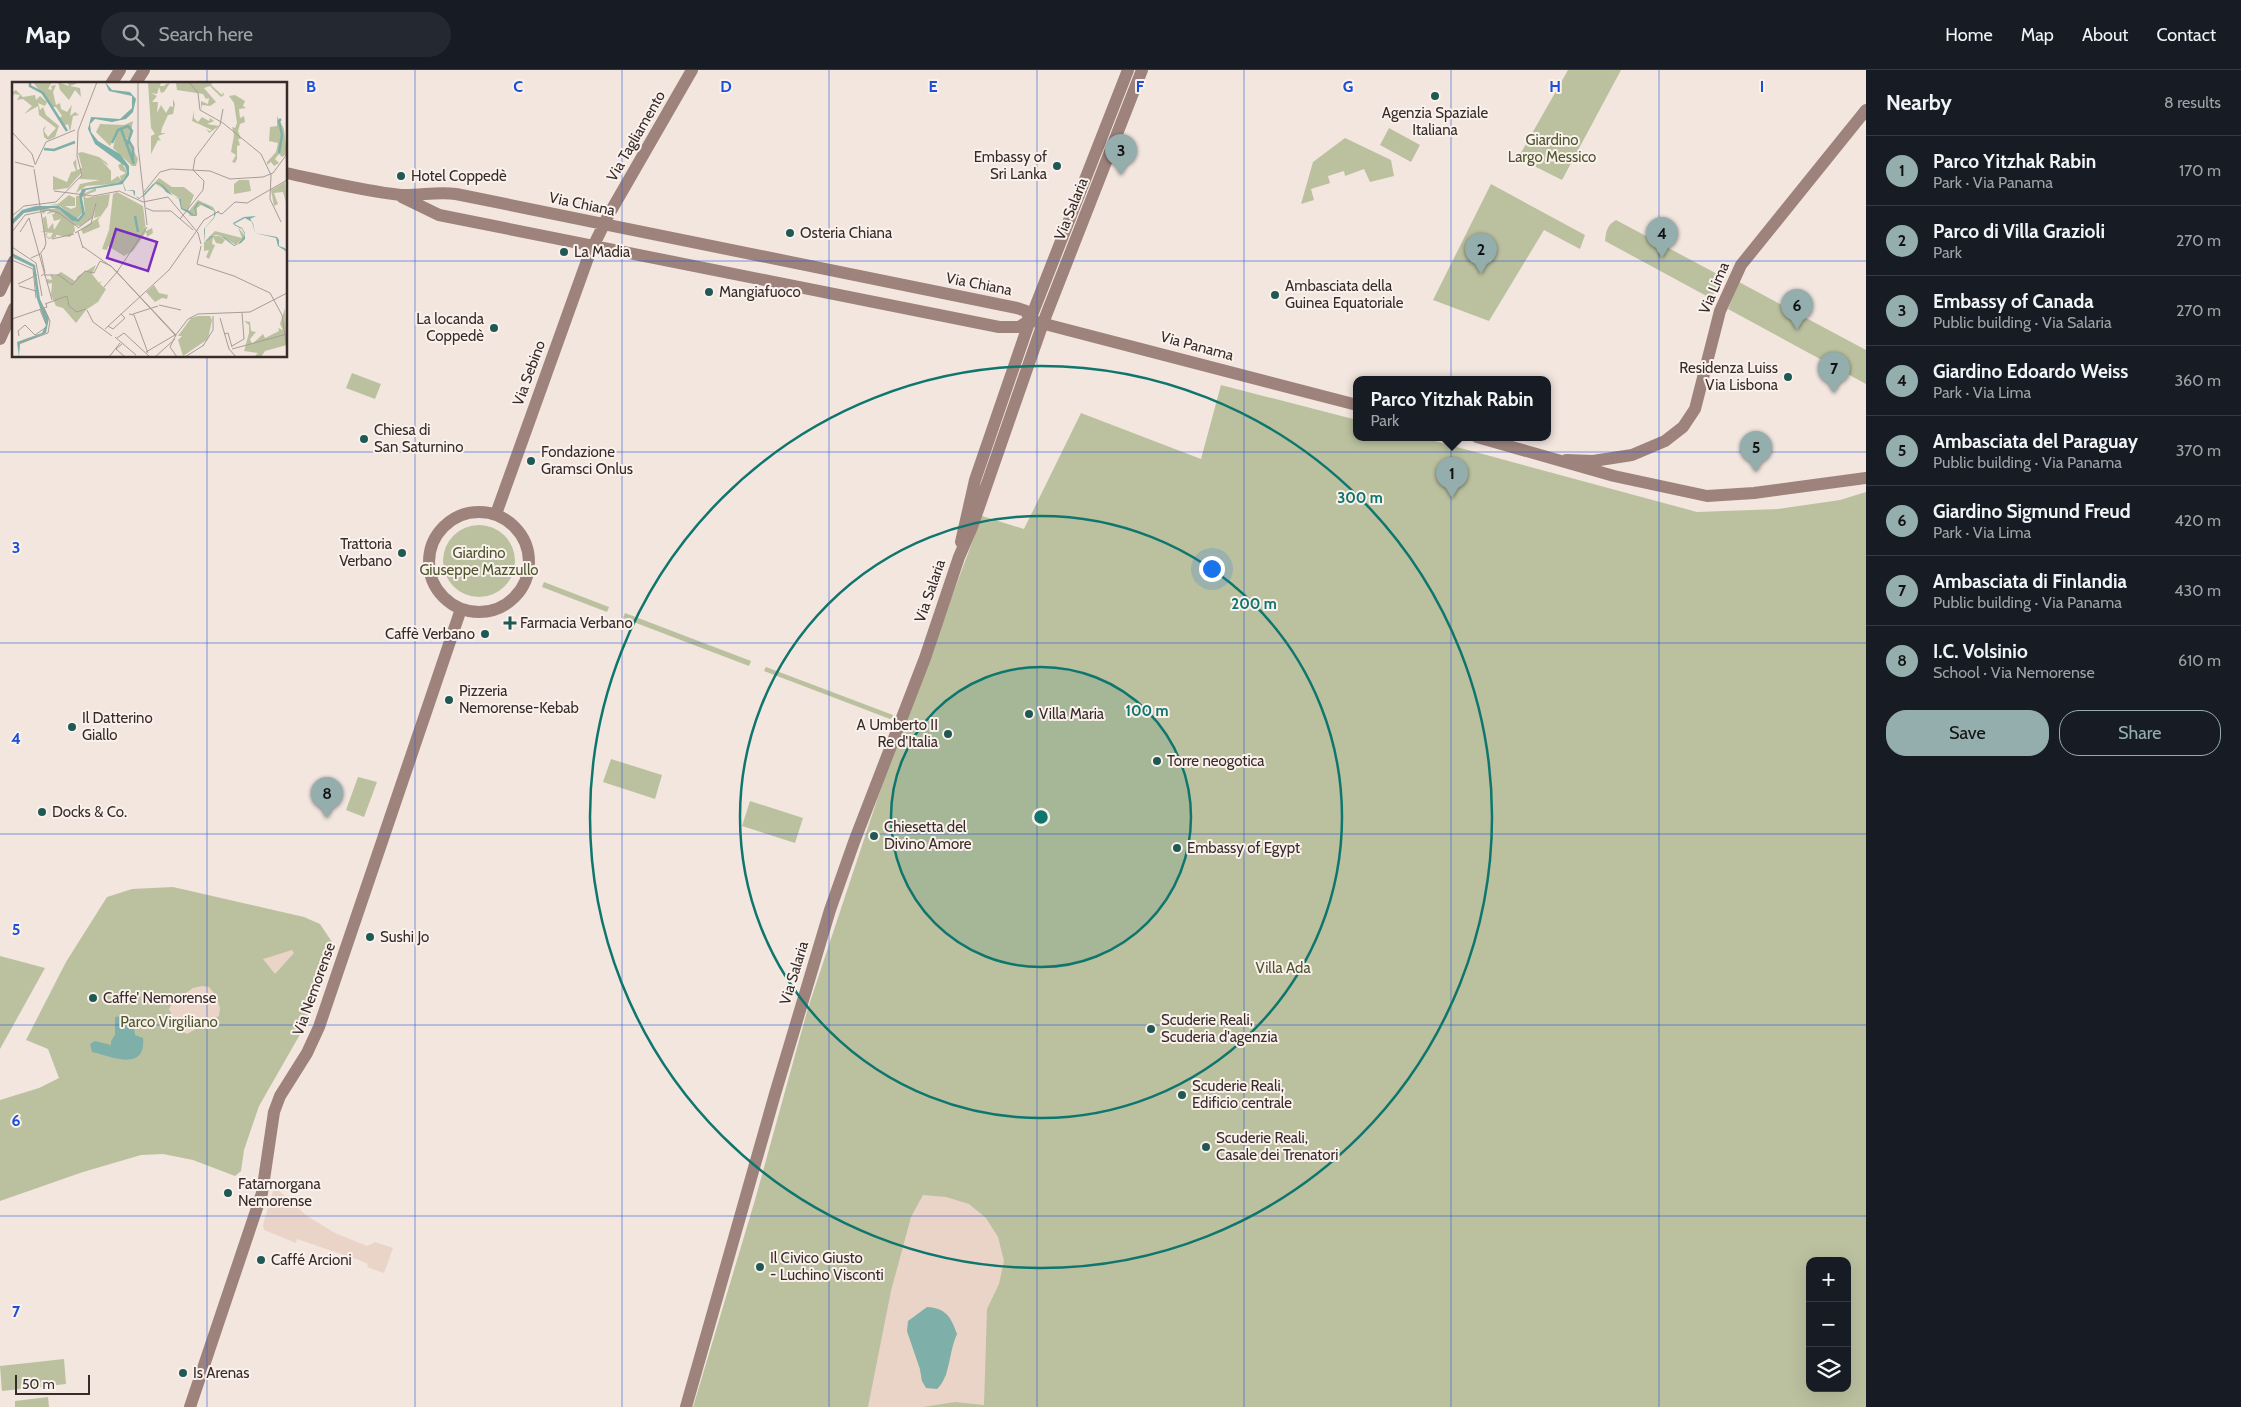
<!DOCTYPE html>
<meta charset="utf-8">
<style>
:root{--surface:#171b24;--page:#242831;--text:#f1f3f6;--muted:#9ea1a6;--line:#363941;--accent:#93aead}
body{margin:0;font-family:Cabin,sans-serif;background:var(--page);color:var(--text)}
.controls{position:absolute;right:15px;bottom:15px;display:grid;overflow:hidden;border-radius:10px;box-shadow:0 5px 20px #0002}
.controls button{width:45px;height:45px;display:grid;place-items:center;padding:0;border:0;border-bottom:1px solid var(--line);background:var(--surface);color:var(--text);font:25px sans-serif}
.scale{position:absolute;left:15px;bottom:12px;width:75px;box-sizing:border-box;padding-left:5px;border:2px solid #382c2a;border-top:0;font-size:14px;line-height:18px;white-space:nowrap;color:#382c2a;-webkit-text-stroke:4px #faf1ec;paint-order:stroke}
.you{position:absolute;left:1211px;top:498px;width:18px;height:18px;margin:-12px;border:4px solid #fff;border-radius:50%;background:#1a73e8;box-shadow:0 0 0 8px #1a73e833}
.badge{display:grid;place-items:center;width:32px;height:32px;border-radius:50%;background:var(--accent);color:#111;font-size:16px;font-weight:700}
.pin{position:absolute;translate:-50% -41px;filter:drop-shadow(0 1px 2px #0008)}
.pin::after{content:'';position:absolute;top:26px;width:18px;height:15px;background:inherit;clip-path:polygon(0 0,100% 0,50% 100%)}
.popup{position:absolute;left:1353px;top:306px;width:198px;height:65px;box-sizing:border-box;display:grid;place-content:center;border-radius:10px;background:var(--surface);filter:drop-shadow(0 1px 4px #0005);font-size:16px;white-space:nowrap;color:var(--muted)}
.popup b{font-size:19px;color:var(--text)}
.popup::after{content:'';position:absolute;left:50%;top:100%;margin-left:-10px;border:10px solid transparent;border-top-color:var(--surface)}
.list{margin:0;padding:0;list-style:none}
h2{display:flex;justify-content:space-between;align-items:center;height:65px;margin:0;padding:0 20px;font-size:21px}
h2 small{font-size:16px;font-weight:400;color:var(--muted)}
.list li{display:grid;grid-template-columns:32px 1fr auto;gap:15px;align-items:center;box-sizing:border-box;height:70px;padding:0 20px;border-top:1px solid var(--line)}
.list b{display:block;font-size:19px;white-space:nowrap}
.list p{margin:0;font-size:16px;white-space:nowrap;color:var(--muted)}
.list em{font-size:16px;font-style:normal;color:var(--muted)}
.actions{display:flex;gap:10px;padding:15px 20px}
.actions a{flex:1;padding:11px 0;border:1px solid var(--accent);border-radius:20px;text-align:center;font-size:18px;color:var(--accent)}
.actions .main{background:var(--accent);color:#111}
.icon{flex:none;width:28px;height:28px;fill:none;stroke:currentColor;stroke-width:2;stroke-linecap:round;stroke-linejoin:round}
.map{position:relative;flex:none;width:1866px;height:1337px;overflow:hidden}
header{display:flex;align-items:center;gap:30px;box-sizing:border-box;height:70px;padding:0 25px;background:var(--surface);border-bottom:1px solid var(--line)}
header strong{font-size:24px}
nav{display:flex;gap:28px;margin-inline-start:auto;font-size:18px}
.search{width:350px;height:45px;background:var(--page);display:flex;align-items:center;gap:12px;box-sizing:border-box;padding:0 18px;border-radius:28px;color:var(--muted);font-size:19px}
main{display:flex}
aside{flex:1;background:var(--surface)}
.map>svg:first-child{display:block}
.green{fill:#bbc19f;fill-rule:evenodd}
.plaza{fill:#ead4c7;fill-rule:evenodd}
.water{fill:#7fafa9}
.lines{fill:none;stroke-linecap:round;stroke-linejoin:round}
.secondary{stroke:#9e837c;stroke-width:12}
.grid{fill:none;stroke:#1d4ed8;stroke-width:1;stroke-opacity:0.55}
.ring{fill:none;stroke:#0f766e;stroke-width:2.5}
.poi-dot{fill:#205953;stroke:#faf1ec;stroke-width:2}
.labels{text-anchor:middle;stroke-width:4;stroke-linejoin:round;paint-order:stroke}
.poi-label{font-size:15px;fill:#382c2a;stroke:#faf1ec;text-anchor:start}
.street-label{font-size:15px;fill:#382c2a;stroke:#faf1ec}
.park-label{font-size:15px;fill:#4e562e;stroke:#faf1ec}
.inset-river{fill:none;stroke:#7fafa9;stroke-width:2.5}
.inset-road{fill:none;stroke:#a89c97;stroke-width:1}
.view{fill:#7b2cbf;fill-opacity:0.15;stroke:#7b2cbf;stroke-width:2.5}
.inset-edge{fill:none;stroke:#382c2a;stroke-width:2.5}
.grid-label{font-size:16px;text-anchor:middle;font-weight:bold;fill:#1d4ed8;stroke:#faf1ec;stroke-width:4;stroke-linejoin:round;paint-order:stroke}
.centre{fill:#0f766e;stroke:#faf1ec;stroke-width:2.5}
.ring-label{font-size:15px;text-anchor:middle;font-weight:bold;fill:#0f766e;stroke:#faf1ec;stroke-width:4;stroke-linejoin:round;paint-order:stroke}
</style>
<header>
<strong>Map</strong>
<div class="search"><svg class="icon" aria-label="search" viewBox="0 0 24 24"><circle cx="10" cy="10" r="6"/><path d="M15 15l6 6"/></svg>Search here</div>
<nav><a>Home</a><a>Map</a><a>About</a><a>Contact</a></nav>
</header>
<main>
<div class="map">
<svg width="1866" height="1337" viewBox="0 0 1866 1337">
<rect width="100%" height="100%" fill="#f2e6df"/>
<path class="green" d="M1568,0H1621L1562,110L1518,88Z
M1389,58L1420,75L1411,92L1380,75Z
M1345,68L1391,90L1394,106L1370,112L1364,99L1345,106L1344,101L1328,106L1330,113L1311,119L1314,130L1301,134L1313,92Z
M1491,114L1585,165L1580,179L1544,160L1489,251L1433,230Z
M1616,150L1721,206L1712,229L1605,171C1606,161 1607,155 1616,150Z
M1739,212L1866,280V314L1728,239Z
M352,303L381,314L375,329L346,318Z
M1221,315L1357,350V367H1420L1697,442L1778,439L1840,430L1866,422V1337H693L755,1130L808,938L887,700L982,446L1024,459L1081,343L1201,389ZM1810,1191H1847V1318H1810Z
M443 491a36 36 0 1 1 72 0a36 36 0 1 1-72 0Z
M544,512L609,537L607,542L542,517Z
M625,543L751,591L749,596L623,548Z
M766,597L893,645V647L890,649L764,601Z
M611,689L662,705L655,729L603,712Z
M358,707L377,712L364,747L346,740Z
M750,731L803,748L795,773L742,756Z
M173,817L304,847L320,854L332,872L306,954L259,1036L244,1080L241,1101L235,1106L193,1090L163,1084L141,1085L83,1102L0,1131V1030L39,1018L59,1008L48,979L26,970L66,892L107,827L132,819Z
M0,886L45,898L0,979Z
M64,1289L66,1314L2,1321L0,1296Z
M48,1327L49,1337H15V1331Z"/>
<path class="plaza" d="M292,880L294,883L275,904L263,889Z
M202,916L209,917L216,926L220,938L219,946L187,964L180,960L169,939L174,931L193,918Z
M278,1120L307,1146L335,1163L367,1176L375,1172L393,1178L384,1203L367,1197L368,1194L359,1190L297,1169L296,1173L264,1160L263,1155L273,1121Z
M923,1125L946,1127L969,1134L986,1148L998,1167L1004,1191L999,1214L987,1239L984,1335L955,1332L923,1337H868L891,1221L911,1147ZM907,1261L957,1264L951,1277L946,1306L922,1311L920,1299Z"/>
<path class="water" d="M128,945L133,951L135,965L143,968C146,1002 113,987 92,982L90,974L95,971L111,975V971L115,965V947Z
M927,1237C946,1238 951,1247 957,1264C949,1281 950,1308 937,1319L926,1318L922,1311L920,1299L907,1261L908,1251Z"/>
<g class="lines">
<path class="secondary" d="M111,14L120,0
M135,14L144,0
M286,103C324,111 363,121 401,125C420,126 437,121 456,124L1017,238L1026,241L1030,250
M402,127L439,145L999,257H1019L1030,250
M0,221L14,191
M1037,252L1357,335
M0,269L14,238
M1477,367L1614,406L1707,426L1754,423L1866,408
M1566,390L1593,391L1632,385L1665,371L1683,357L1695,339L1720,241L1741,195L1866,40
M429 492a50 50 0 1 1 100 0a50 50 0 1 1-100 0Z
M496,444L589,185L608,146L692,0
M961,472L975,410L1030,250L1128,0
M190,1337L262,1123L274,1042L280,1026L307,983L319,957L461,539
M686,1337L775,1024L830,840L854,772L925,588L959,487L972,457L1043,253L1142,0"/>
</g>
<path class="grid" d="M207,0V14M415,0V1337M622,0V1337M829,0V1337M1037,0V1337M1244,0V1337M1451,0V1337M1659,0V1337M0,191H14M286,191H1866M207,286V1337M0,382H1866M0,573H1866M0,764H1866M0,955H1866M0,1146H1866"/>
<circle cx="1041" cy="747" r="150" fill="#0f766e" fill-opacity=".12"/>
<g class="ring">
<circle cx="1041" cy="747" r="150"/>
<circle cx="1041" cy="747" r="301"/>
<circle cx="1041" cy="747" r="451"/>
</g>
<g class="poi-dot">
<circle cx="1435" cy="26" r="5"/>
<circle cx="1057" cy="96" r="5"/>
<circle cx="401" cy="106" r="5"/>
<circle cx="790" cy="163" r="5"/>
<circle cx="564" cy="182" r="5"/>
<circle cx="709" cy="222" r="5"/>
<circle cx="1275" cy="225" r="5"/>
<circle cx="494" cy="258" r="5"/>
<circle cx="1788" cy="307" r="5"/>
<circle cx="364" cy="369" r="5"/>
<circle cx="531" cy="391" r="5"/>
<circle cx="402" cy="483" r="5"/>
<path d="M507.5 545.5h5v5h5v5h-5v5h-5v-5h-5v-5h5z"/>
<circle cx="485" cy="564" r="5"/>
<circle cx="449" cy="630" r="5"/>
<circle cx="1029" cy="644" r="5"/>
<circle cx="72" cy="657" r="5"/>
<circle cx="948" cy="664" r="5"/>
<circle cx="1157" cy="691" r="5"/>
<circle cx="42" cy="742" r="5"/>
<circle cx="874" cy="766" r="5"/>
<circle cx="1177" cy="778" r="5"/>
<circle cx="370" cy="867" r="5"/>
<circle cx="93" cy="928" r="5"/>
<circle cx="1151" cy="959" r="5"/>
<circle cx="1182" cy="1025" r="5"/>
<circle cx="1206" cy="1077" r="5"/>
<circle cx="228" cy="1123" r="5"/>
<circle cx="261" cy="1190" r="5"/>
<circle cx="760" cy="1197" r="5"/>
<circle cx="183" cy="1303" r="5"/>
</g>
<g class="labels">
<g class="poi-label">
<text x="1435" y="48" text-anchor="middle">Agenzia Spaziale<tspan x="1435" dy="17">Italiana</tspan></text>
<text x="1047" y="92" text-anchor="end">Embassy of<tspan x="1047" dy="17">Sri Lanka</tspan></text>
<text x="411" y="111">Hotel Coppedè</text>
<text x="800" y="168">Osteria Chiana</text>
<text x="574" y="187">La Madia</text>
<text x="1285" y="221">Ambasciata della<tspan x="1285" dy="17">Guinea Equatoriale</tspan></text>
<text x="719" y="227">Mangiafuoco</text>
<text x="484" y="254" text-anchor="end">La locanda<tspan x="484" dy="17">Coppedè</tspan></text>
<text x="1778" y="303" text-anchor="end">Residenza Luiss<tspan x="1778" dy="17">Via Lisbona</tspan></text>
<text x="374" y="365">Chiesa di<tspan x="374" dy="17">San Saturnino</tspan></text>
<text x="541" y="387">Fondazione<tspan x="541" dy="17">Gramsci Onlus</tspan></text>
<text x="392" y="479" text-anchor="end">Trattoria<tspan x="392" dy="17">Verbano</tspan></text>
<text x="520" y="558">Farmacia Verbano</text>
<text x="475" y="569" text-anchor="end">Caffè Verbano</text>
<text x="459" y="626">Pizzeria<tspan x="459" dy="17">Nemorense-Kebab</tspan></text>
<text x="1039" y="649">Villa Maria</text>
<text x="82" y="653">Il Datterino<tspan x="82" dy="17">Giallo</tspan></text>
<text x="938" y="660" text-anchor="end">A Umberto II<tspan x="938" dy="17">Re d'Italia</tspan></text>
<text x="1167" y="696">Torre neogotica</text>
<text x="52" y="747">Docks &amp; Co.</text>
<text x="884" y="762">Chiesetta del<tspan x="884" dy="17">Divino Amore</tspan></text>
<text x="1187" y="783">Embassy of Egypt</text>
<text x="380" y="872">Sushi Jo</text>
<text x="103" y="933">Caffe' Nemorense</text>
<text x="1161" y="955">Scuderie Reali,<tspan x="1161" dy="17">Scuderia d'agenzia</tspan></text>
<text x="1192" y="1021">Scuderie Reali,<tspan x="1192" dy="17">Edificio centrale</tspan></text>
<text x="1216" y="1073">Scuderie Reali,<tspan x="1216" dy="17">Casale dei Trenatori</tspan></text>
<text x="238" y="1119">Fatamorgana<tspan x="238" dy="17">Nemorense</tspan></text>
<text x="770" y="1193">Il Civico Giusto<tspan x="770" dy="17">- Luchino Visconti</tspan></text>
<text x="271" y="1195">Caffé Arcioni</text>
<text x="193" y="1308">Is Arenas</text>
</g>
<g class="street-label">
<text transform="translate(636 66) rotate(-60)" y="5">Via Tagliamento</text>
<text transform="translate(582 134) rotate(12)" y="5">Via Chiana</text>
<text transform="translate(1071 139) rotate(-68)" y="5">Via Salaria</text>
<text transform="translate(979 214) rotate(11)" y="5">Via Chiana</text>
<text transform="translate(1714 218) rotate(-67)" y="5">Via Lima</text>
<text transform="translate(1197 276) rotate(15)" y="5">Via Panama</text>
<text transform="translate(529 303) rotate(-70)" y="5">Via Sebino</text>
<text transform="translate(930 521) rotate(-71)" y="5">Via Salaria</text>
<text transform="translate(794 903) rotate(-73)" y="5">Via Salaria</text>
<text transform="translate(314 919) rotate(-70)" y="5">Via Nemorense</text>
</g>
<g class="park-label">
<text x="1552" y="75">Giardino<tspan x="1552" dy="17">Largo Messico</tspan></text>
<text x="479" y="488">Giardino<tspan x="479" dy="17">Giuseppe Mazzullo</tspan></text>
<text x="1283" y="903">Villa Ada</text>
<text x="169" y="957">Parco Virgiliano</text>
</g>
</g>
<g transform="translate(12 12)">
<rect width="275" height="275" fill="#f2e6df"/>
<path d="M21,0H40L36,7L40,8L39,4L44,3L41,10L44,23L48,21L49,27L55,30L60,23L58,34L63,30L67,33L61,34L58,50L56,42L52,44L46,37L50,34L44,25H39ZM46,0L57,4L55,0H68L58,4L68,6L69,15L63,8L57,18L48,8ZM136,0H149L148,4H152L154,2L158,1L152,10L149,11L147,5L145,12L139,11L145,14L140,20H146L145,31L149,23L154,31L158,24L161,25V17L163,22L161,32L156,33L150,46L149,51H154L146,54L149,59L146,58L139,72V54L143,52L139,46ZM201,0L199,3L210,13L211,10L212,13L209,15L198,4L192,6L204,20L198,24L190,23L189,28V19L196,22L197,16L194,17L191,12L165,8L164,1ZM4,8L11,15L23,13L24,18L28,14L35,20L33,24L26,21L28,28L31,25L34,33L47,44L43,55L36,58L32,55L31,47L34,43L32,49L36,55L44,46L27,33L26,24L12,32L20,24L11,17L5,18L8,13L2,12L0,16V10ZM223,13L233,19L231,24L234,26L227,27L228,36L232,34L233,40L228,42L226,49L229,57H226L228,63L225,64V77L223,81L220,80L224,73L219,70L222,53L220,45L223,46L225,41L222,21L217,14ZM182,29V36L186,40L190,35L197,39L198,36L202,39L195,42L207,44L197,51L194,46L197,49L200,48L180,39ZM265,34L272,47L275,72L270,75L267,72L263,77L267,81L262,84L259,80L255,83V80L264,70L266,61L257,59L258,45L265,44ZM121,39L118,56H115L126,77L124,84H120L101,66L105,50L98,64L84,50L88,42L112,43ZM70,70L87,75L95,81L96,84L89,78L99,89V99L106,94L109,98L108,94L114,91L108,88L106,83L110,81L115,90L112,97L102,102L74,104L64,111L68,102L88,98L67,97L71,89L56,106L41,108V94L55,100L59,90L64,89L61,81L64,77L65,88L70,86L66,71ZM147,96L160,105H172L182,113L176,128L170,126L169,117L142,101ZM227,98H237L239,109L222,112V102ZM273,100L274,120L271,110L262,111L266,122L262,124L259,108ZM84,106V109L74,113L73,116L98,112L96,124L86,138L88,145L71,152L69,147L89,134L82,136L84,120L81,135L68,144L62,143L63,149L58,155L44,153V155L37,157L34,155L33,152L36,151L34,154L38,156L41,151L29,150L32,149L31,136L34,134L36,147L41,141L42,148L49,137L42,139L40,132H42L43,130L34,132L38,129H34L31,132L29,127H47L60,139L67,140L73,131L71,112ZM105,110L131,124L134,149L140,146L141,151L135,155L134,150L121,169L128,174L121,169L112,174L96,164L95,168L90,167L97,148L101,112ZM57,113L63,116V124H53L59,127L64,125V114H67L70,131L65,137L48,124L37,123L46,122ZM186,118L201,125L204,130L189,123L185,126V134H178L176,130ZM202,136L193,147V159L203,149L230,156L226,145L233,154L224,163L209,154L204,153L198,155V156L202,154L209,155L213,158L210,162L204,161L201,155L200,162L203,163L197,177L194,175L197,168L192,169V160H193L197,157L194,160L193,159L192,148ZM84,183L80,192L87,201L90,199L88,202L94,207L86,220L69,231L74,228L64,241L51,226L44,224L39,213L40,201L35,202V197L40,198L38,192L43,194L49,190L63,199L66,194ZM142,203L147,211L156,213L155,217L150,216L143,220L134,210ZM273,226L275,263L253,269L249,275H242L246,271L232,269L237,251V243L232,239L238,240L239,249L244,250L238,257L240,262L251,252L253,256L267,249L266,246L271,248L268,242ZM186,234H198L200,238L196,257L171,274L166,258L170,254H166L179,236Z" fill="#bbc19f"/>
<path d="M93,0L100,8L118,10L124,17L121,30L114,37L100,40L83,37L78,42L79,50L86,59L108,72L117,84V93L111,101L114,109L121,108L123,109V114L128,116L141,102L145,100L151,103L161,114L169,117L170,126L176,128L182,133H184L182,126L186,120L196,124L201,128L204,131L202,136L193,146V160L199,154H206L212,155L222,163L226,162L233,153L230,147L222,143L221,141L232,135L244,134L238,137L241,141L243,151L265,155L267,158V164L273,166L275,170L266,164L264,156L243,151L240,140L233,136L222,142L230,146L233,151V157L229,161L222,164L210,155L202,154L193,160L192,147L202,135V129L187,121L183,127L185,133L182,134L169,127L167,117L154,110L149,103L144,101L133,113L127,117L122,113L121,109H113L111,102L74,108L70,116L73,132L67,140L60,139L47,127L40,126L12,131L0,143V138L10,128L24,124H47L66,137L70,132L67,114L70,107L105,101L112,97L115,90L113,84L83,62L76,47L79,35L108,37L120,26V14L97,9ZM0,171L23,183L28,217L37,236L34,251L8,262L7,275L5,260L30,251L34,243L25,217L21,185L2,176Z" fill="#7fafa9"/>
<path class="inset-river" d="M18,0V4L31,11L55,49M109,47L122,82M116,57L121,66V80M100,61L106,48L116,44L120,49L115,63M32,67L42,68L63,60M267,71L270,53L267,39L269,37M123,134L126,150"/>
<path class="inset-road" d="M126,0V64L135,143M177,0L186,11L188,28L211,41L249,72L259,93L258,117L269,140M66,49L85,0M0,50L20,72L23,82M3,80L22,85M23,83L34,60L63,48M22,87L34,161L32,167M42,109L81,114L107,109L131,120L156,115L186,151L189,162M132,110L148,90L159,87L198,89L218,97L251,95L261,91L275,72M134,126L141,129H159L181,148M205,130L210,132L223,120L235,121L275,98M0,134L12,124L44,120L70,93L65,74L66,49M168,137L191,108L192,99L181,88L183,76L208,43L211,27M66,146L81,135M185,148L192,138L207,129M0,150L13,133L37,128L47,131L67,146M8,150L17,136L40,218M66,150L71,166M63,151L79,142L84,121M40,157L62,152M70,164L100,185L163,253L134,270M189,164L185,182L222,194L258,211L270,233L275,268M0,165L24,181L30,214M19,176L28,172L33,165M0,178L21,187L24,216M105,190L135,145M32,193H47L60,203L73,189L82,191L88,179L99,184L164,253L158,265L165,275M29,194L33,191L29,172M6,202L25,193M7,204L24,209M92,205L106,189M33,222L55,214L57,224L65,230L74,227M147,223L169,228M28,228L34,242M75,228L81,240L100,254M117,232L122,233L136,271M121,232L146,224M208,236L217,267L224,275M0,237L35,225L34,222M96,244L101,247L113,236L109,232M93,247L157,188L186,147M212,252L216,251L220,265M7,254L6,249L13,243L23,253L33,246M163,254L176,237L186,232L238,230L275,211M103,255L124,273M105,256L112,251L138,275M9,261L36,251L38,239L32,226M110,262L104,267L113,275M191,264L201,248V234M220,264L232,257L230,231M220,267L275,252M97,275L108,261M143,275L163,257M173,275L192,263"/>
<path class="view" d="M104,147L145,160L136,189L95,176Z"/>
<rect width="275" height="275" class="inset-edge"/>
</g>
<g class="grid-label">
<text x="311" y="22">B</text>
<text x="518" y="22">C</text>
<text x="726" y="22">D</text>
<text x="933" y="22">E</text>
<text x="1140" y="22">F</text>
<text x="1348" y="22">G</text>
<text x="1555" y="22">H</text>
<text x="1762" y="22">I</text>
<text x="16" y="483">3</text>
<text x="16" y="674">4</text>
<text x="16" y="865">5</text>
<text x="16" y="1056">6</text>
<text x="16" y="1247">7</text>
</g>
<circle cx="1041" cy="747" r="8" class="centre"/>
<g class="ring-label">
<text x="1360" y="433">300 m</text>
<text x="1254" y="539">200 m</text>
<text x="1147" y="646">100 m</text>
</g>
</svg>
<div class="controls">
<button>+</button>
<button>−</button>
<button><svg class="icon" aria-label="layers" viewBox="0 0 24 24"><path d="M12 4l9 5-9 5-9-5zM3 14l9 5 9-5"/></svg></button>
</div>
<div class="scale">50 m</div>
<div class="you"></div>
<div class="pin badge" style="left:1452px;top:428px">1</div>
<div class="popup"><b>Parco Yitzhak Rabin</b>Park</div>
<div class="pin badge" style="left:1481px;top:204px">2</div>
<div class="pin badge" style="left:1121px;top:105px">3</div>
<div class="pin badge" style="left:1662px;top:188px">4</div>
<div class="pin badge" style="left:1756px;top:402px">5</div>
<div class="pin badge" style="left:1797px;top:260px">6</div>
<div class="pin badge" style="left:1834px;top:323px">7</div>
<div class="pin badge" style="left:327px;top:748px">8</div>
</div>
<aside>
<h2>Nearby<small>8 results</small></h2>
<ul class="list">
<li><span class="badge">1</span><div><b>Parco Yitzhak Rabin</b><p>Park · Via Panama</p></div><em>170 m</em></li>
<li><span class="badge">2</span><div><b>Parco di Villa Grazioli</b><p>Park</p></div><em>270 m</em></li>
<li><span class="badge">3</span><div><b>Embassy of Canada</b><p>Public building · Via Salaria</p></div><em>270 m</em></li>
<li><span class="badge">4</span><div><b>Giardino Edoardo Weiss</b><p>Park · Via Lima</p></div><em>360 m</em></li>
<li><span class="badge">5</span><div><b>Ambasciata del Paraguay</b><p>Public building · Via Panama</p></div><em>370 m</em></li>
<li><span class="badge">6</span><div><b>Giardino Sigmund Freud</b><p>Park · Via Lima</p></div><em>420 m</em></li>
<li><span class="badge">7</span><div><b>Ambasciata di Finlandia</b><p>Public building · Via Panama</p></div><em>430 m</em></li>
<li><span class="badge">8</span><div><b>I.C. Volsinio</b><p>School · Via Nemorense</p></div><em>610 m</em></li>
</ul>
<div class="actions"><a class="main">Save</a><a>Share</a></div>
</aside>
</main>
